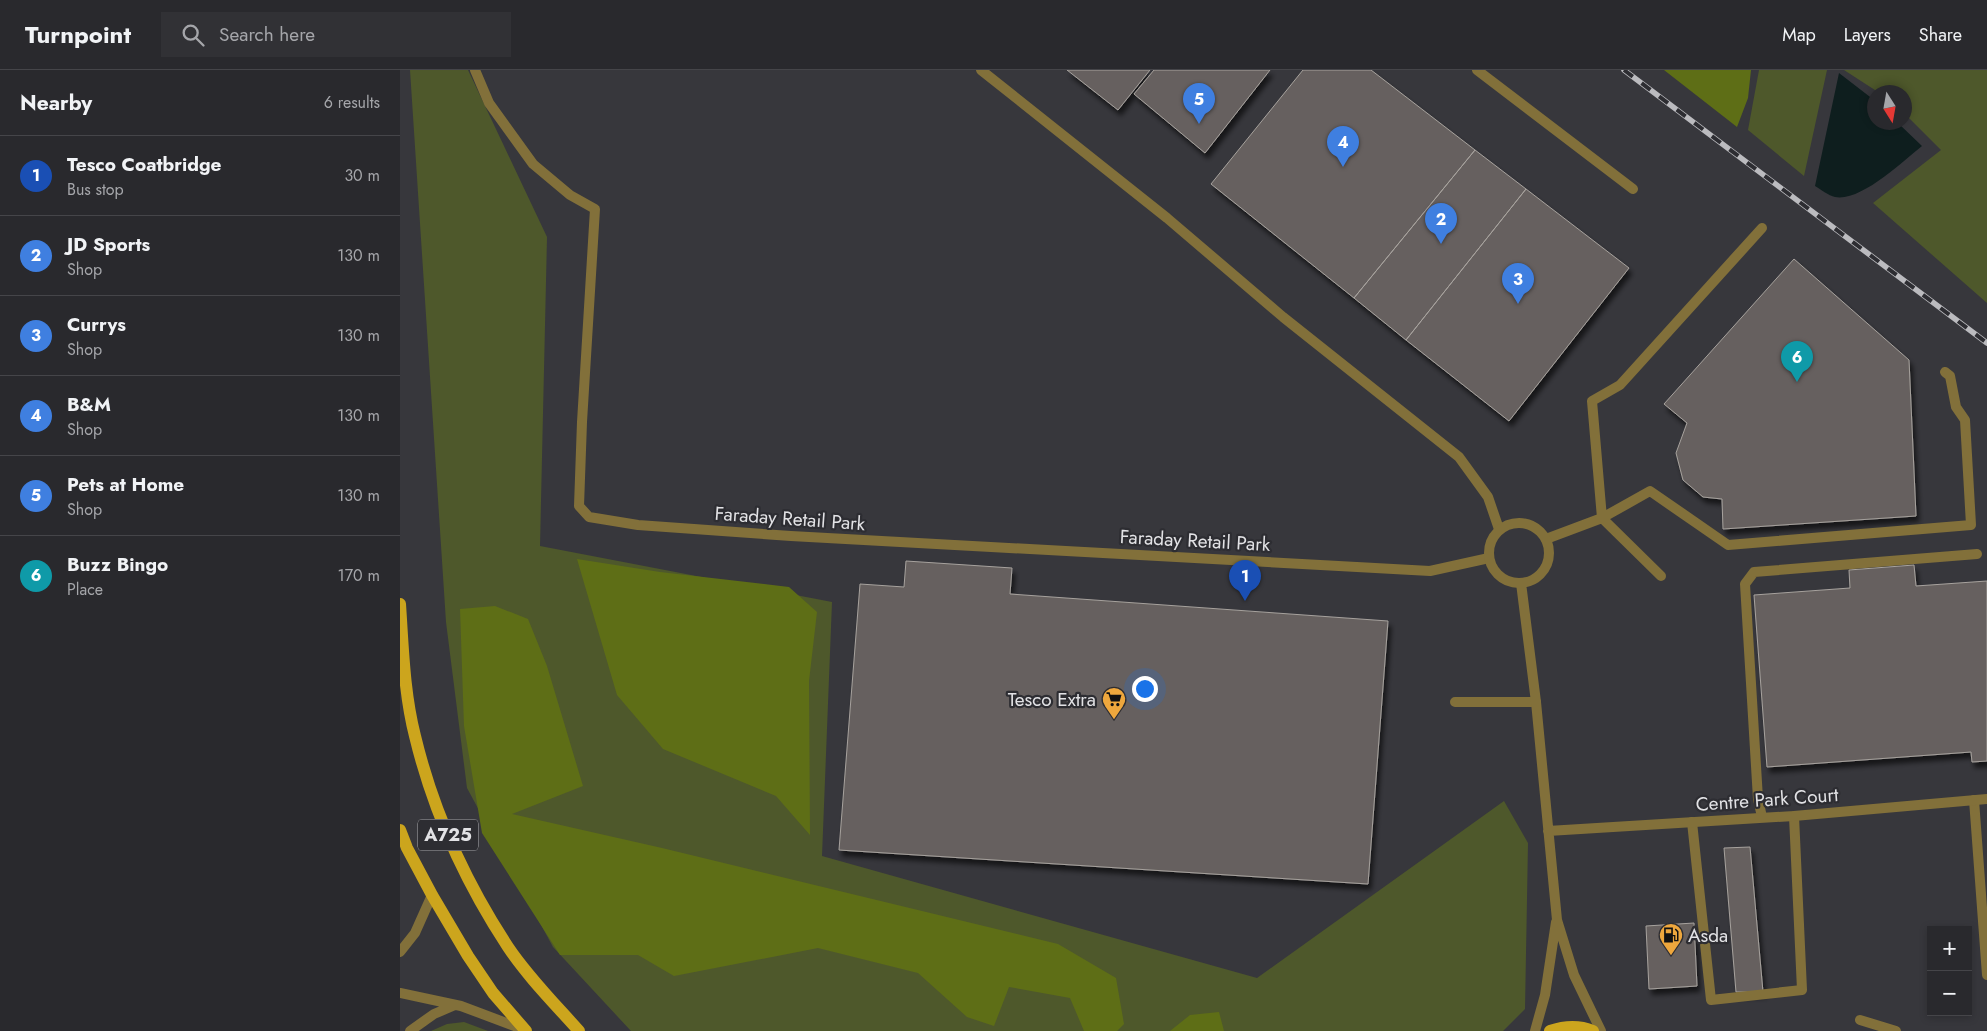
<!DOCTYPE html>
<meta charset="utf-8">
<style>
:root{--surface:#29292d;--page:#313135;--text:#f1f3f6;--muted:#a5a6aa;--line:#454549;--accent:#d93025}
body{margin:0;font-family:Jost,sans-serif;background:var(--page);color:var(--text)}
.controls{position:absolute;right:15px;bottom:15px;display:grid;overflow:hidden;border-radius:0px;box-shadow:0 2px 8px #0003}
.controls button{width:45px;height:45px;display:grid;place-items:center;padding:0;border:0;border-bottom:1px solid var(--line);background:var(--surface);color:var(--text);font:25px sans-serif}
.compass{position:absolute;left:1467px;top:15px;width:45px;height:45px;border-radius:50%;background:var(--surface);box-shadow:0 2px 8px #0003;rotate:169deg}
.you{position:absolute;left:744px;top:618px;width:18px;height:18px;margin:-12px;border:4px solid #fff;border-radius:50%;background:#1a73e8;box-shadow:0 0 0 8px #1a73e833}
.badge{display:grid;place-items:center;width:32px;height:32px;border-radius:50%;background:var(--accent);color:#fff;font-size:16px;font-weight:700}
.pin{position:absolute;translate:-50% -41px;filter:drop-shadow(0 1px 2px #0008)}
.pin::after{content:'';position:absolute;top:26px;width:18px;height:15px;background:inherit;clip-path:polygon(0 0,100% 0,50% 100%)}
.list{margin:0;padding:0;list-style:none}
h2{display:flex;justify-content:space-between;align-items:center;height:65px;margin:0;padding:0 20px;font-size:21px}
h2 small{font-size:16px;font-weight:400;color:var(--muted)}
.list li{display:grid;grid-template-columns:32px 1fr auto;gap:15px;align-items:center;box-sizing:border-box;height:80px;padding:0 20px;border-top:1px solid var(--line)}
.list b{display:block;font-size:19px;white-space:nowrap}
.list p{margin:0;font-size:16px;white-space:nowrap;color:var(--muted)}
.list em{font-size:16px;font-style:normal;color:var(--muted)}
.icon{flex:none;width:28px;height:28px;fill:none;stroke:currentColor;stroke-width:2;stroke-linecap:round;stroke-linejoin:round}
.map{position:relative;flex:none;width:1587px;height:961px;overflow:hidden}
header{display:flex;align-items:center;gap:30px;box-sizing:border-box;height:70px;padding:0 25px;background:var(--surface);border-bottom:1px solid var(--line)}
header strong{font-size:24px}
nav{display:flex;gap:28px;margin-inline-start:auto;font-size:18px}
.search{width:350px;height:45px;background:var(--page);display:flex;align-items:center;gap:12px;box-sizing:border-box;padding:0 18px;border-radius:0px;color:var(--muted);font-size:19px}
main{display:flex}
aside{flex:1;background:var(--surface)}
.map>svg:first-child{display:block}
.green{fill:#4e582b}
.forest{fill:#5e6e16}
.water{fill:#0e1e1e}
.building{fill:#66615e;stroke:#a7a29e;filter:url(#shadow)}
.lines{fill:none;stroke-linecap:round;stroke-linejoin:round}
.lane{stroke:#82703a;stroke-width:10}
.street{stroke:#82703a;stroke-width:10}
.primary{stroke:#cca51d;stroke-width:12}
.rail-casing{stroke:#bbbbbf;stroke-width:5.5}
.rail{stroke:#2d2d32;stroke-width:4;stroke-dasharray:11;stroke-linecap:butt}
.labels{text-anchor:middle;stroke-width:4.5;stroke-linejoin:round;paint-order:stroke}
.shield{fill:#2d2d32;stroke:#acacaf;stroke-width:1}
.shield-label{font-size:18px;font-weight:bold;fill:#e2e2e5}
.street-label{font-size:19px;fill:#e2e2e5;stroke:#2d2d32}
.poi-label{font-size:19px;fill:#e2e2e5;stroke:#2d2d32;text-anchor:end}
</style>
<header>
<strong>Turnpoint</strong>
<div class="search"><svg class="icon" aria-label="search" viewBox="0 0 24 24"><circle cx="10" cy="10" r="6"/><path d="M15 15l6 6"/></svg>Search here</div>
<nav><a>Map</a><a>Layers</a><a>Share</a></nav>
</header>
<main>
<aside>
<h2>Nearby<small>6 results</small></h2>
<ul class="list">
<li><span class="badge" style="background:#1a4fb4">1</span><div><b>Tesco Coatbridge</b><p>Bus stop</p></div><em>30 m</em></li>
<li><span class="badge" style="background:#3f7fe0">2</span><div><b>JD Sports</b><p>Shop</p></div><em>130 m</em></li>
<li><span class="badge" style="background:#3f7fe0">3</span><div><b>Currys</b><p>Shop</p></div><em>130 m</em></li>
<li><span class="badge" style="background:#3f7fe0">4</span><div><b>B&amp;M</b><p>Shop</p></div><em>130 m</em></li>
<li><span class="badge" style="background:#3f7fe0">5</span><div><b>Pets at Home</b><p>Shop</p></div><em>130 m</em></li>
<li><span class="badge" style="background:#0f9aa8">6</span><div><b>Buzz Bingo</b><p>Place</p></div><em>170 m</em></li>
</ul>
</aside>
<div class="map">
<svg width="1587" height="961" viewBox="0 0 1587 961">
<defs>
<filter id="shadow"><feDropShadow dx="3" dy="5.5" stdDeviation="2.5" flood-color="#0009"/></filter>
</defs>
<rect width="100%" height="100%" fill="#37373c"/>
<path class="green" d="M10,0H68L147,167L140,476L432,532L422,786L857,908L1104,731L1128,773L1125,939L1103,961H231L153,877L67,718L46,552Z
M1359,0H1427L1404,106L1348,60Z
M1444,0H1587V233L1473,133L1541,80L1505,44L1504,22H1478Z
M64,952L88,961H31L47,954Z"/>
<path class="forest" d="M1264,0H1351L1348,28L1337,57Z
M177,489L260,502L389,517L417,542L409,611L410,765L376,726L263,679L217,625Z
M95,536L128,549L147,596L183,716L112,744L262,778L658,874L716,908L724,954L717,961H684L670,928L609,917L594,956L567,947L518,903L418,878L274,906L238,885H160L82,763L64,656L60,539Z
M819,942L824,961H770L790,945Z"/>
<path class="water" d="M1439,3L1474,30V52L1498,53L1522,76C1503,91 1461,132 1435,127C1429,126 1420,119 1415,116Z"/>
<path class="building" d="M667,0H750L718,40Z
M754,0H870L805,83L734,24Z
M903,0H971L1075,80L954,228L811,114Z
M1075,80L1126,119L1006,270L954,228Z
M1126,119L1229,198L1109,351L1006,270Z
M1394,189L1509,290L1516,446L1323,459L1322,429L1303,427L1283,410L1276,383L1287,353L1264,334Z
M506,491L612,498L610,524L988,551L968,814L439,780L460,514L504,517Z
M1514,495L1516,516L1587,511V691L1572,692L1571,682L1367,697L1354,525L1450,518L1449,500Z
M1350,777L1363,922H1336L1324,778Z
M1294,853L1297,916L1249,919L1246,856Z"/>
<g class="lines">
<path class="lane" d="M75,0L89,33L133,94L170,125L195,139L182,352L179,436L189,447L238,455L391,466L1030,501L1089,488
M581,0L767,148L883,247L1059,387L1088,427L1099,459
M1077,0L1233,119
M1146,469L1202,448L1250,421L1328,475L1571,455L1565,350L1556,337L1550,306L1545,302
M1261,506L1202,448L1192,331L1220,315L1362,158
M1055,632H1136
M1574,730L1587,905
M1362,747L1358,729L1345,514L1354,502L1577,484
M1292,752L1311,930L1402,920L1394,746
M1460,950L1496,961"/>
<path class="street" d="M1089 483a30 30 0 1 1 60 0a30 30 0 1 1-60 0Z
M1121,513L1136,632L1157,850L1174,905L1201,961
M1148,761L1394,746L1587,729
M0,882L15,863L32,825
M0,923L61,936L125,960
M10,961L34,944L55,935
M1135,961L1145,925L1156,852"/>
<path class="primary" d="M0,534C3,578 4,623 15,666C33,741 66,813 108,877C128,907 155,934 179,961
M0,760L7,778L32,825L68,886L93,923L126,961
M1150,961C1165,956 1178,955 1193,961"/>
<g class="rail-casing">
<path id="rail" d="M1224,0L1587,273"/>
</g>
<use href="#rail" class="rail"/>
</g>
<defs>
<g id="supermarket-pin" transform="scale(1.25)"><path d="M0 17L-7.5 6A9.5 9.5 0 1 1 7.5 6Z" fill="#eea73d" stroke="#2d2d32"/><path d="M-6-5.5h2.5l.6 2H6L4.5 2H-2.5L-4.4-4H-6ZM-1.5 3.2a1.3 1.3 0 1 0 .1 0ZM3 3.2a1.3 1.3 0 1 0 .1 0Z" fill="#111"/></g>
<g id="fuel-pin" transform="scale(1.25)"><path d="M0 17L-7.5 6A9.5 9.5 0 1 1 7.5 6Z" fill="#eea73d" stroke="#2d2d32"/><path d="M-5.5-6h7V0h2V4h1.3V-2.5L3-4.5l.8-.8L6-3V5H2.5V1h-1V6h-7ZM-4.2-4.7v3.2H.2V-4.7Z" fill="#111"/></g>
</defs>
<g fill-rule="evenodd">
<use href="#supermarket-pin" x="714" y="629"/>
<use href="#fuel-pin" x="1271" y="865"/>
</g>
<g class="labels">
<rect class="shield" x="18" y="749.5" width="60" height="31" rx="4"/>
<g class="shield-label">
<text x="48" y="771">A725</text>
</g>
<g class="street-label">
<text transform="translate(390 448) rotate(4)" y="7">Faraday Retail Park</text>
<text transform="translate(795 470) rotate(3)" y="7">Faraday Retail Park</text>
<text transform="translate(1367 729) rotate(-4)" y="7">Centre Park Court</text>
</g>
<g class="poi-label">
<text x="696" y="636">Tesco Extra</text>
<text x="1288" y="872" text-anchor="start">Asda</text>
</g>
</g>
</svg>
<div class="controls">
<button>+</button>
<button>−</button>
</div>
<svg class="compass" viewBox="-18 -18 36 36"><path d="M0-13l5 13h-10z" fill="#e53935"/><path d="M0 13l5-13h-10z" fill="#a5a6aa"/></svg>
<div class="you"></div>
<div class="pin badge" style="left:845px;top:531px;background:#1a4fb4">1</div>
<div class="pin badge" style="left:1041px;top:174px;background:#3f7fe0">2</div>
<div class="pin badge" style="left:1118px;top:234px;background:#3f7fe0">3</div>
<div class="pin badge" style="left:943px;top:97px;background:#3f7fe0">4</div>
<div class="pin badge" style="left:799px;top:54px;background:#3f7fe0">5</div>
<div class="pin badge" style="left:1397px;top:312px;background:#0f9aa8">6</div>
</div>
</main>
